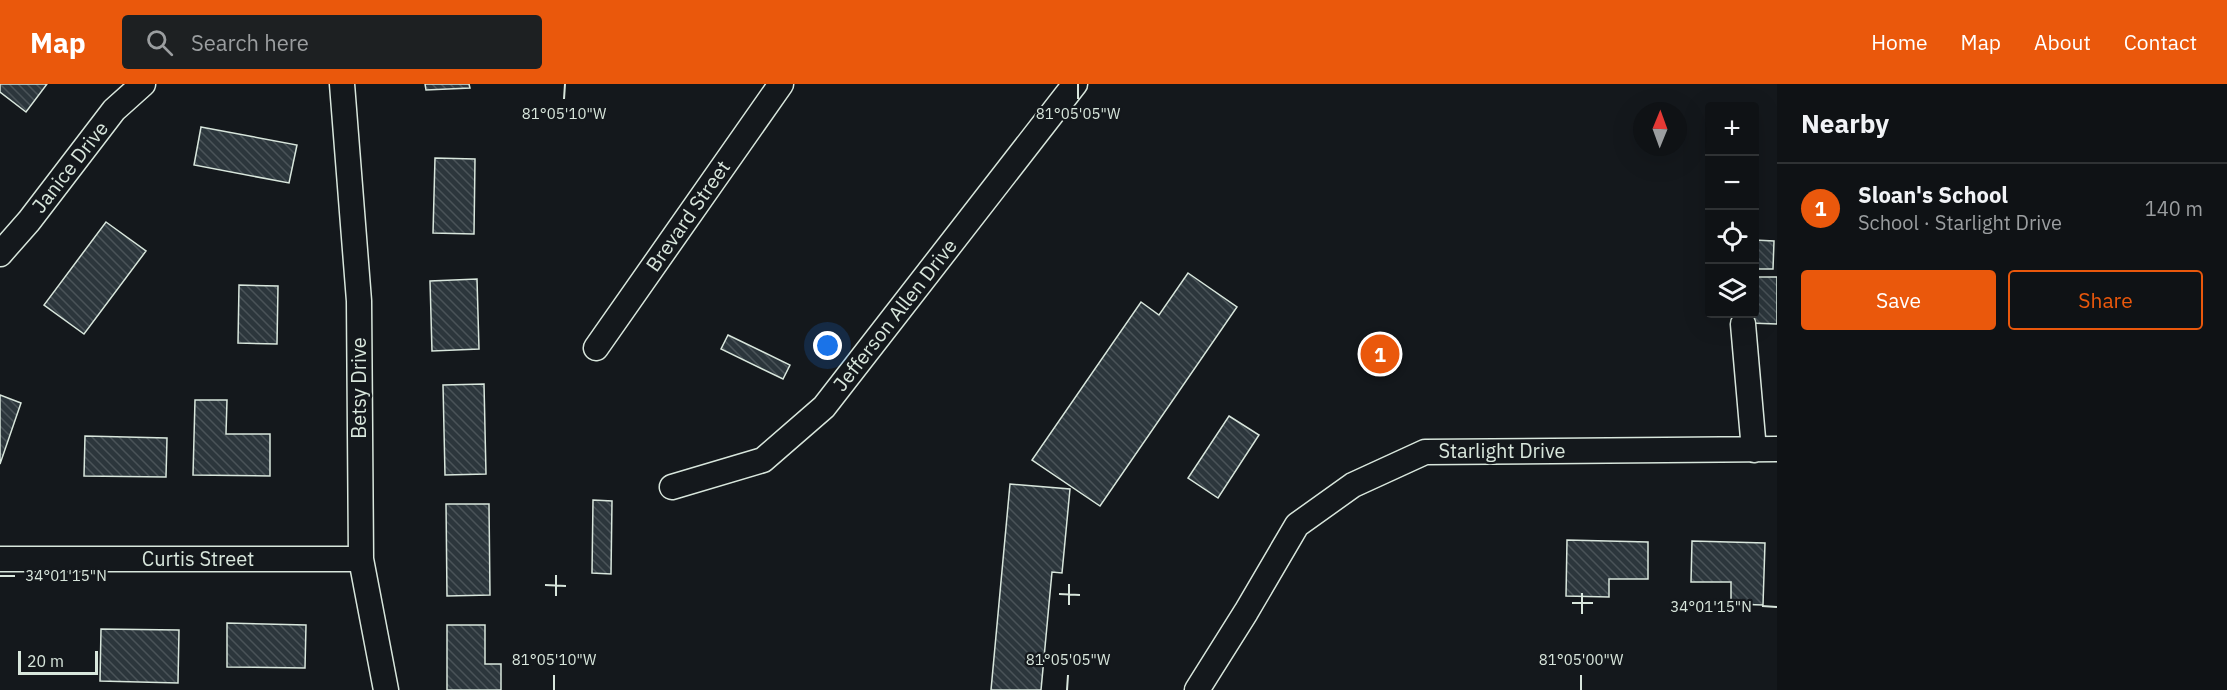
<!DOCTYPE html>
<meta charset="utf-8">
<style>
:root{--surface:#0f1215;--page:#1d2022;--text:#f1f3f6;--muted:#9b9ea0;--line:#2f3234;--accent:#ea580c}
body{margin:0;font-family:"IBM Plex Sans",sans-serif;background:var(--page);color:var(--text)}
.controls{position:absolute;right:18px;top:18px;display:grid;overflow:hidden;border-radius:6px;box-shadow:0 6px 24px #0002}
.controls button{width:54px;height:54px;display:grid;place-items:center;padding:0;border:0;border-bottom:2px solid var(--line);background:var(--surface);color:var(--text);font:30px sans-serif}
.compass{position:absolute;left:1633px;top:18px;width:54px;height:54px;border-radius:50%;background:var(--surface);box-shadow:0 6px 24px #0002;rotate:1deg}
.scale{position:absolute;left:18px;bottom:15px;width:80px;box-sizing:border-box;padding-left:6px;border:3px solid #d8e6dc;border-top:0;font-size:16px;line-height:21px;white-space:nowrap;color:#d8e6dc;-webkit-text-stroke:4px #14181c;paint-order:stroke}
.you{position:absolute;left:828px;top:262px;width:21px;height:21px;margin:-15px;border:4px solid #fff;border-radius:50%;background:#1a73e8;box-shadow:0 0 0 9px #1a73e833}
.badge{display:grid;place-items:center;width:39px;height:39px;border-radius:50%;background:var(--accent);color:#fff;font-size:20px;font-weight:700}
.pin{position:absolute;translate:-50% -50%;border:3px solid #fff;box-shadow:0 2px 6px #0006}
.list{margin:0;padding:0;list-style:none}
h2{display:flex;justify-content:space-between;align-items:center;height:78px;margin:0;padding:0 24px;font-size:26px}
h2 small{font-size:20px;font-weight:400;color:var(--muted)}
.list li{display:grid;grid-template-columns:39px 1fr auto;gap:18px;align-items:center;box-sizing:border-box;height:90px;padding:0 24px;border-top:2px solid var(--line)}
.list b{display:block;font-size:22px;white-space:nowrap}
.list p{margin:0;font-size:20px;white-space:nowrap;color:var(--muted)}
.list em{font-size:20px;font-style:normal;color:var(--muted)}
.actions{display:flex;gap:12px;padding:18px 24px}
.actions a{flex:1;padding:14px 0;border:2px solid var(--accent);border-radius:6px;text-align:center;font-size:21px;color:var(--accent)}
.actions .main{background:var(--accent);color:#fff}
.icon{flex:none;width:33px;height:33px;fill:none;stroke:currentColor;stroke-width:2;stroke-linecap:round;stroke-linejoin:round}
.map{position:relative;flex:none;width:1777px;height:606px;overflow:hidden}
header{display:flex;align-items:center;gap:36px;box-sizing:border-box;height:84px;padding:0 30px;background:var(--accent);color:#fff}
header strong{font-size:28px}
nav{display:flex;gap:33px;margin-inline-start:auto;font-size:21px}
.search{width:420px;height:54px;background:var(--page);display:flex;align-items:center;gap:15px;box-sizing:border-box;padding:0 21px;border-radius:6px;color:var(--muted);font-size:22px}
main{display:flex}
aside{flex:1;background:var(--surface)}
.map>svg:first-child{display:block}
.building{fill:url(#building-back-hatch);stroke:#d8e6dc;stroke-width:1.5}
.lines{fill:none;stroke-linecap:round;stroke-linejoin:round}
.minor-casing{stroke:#d8e6dc;stroke-width:27}
.minor{stroke:#14181c;stroke-width:24}
.ticks{fill:none;stroke:#d8e6dc;stroke-width:2}
.labels{text-anchor:middle;stroke-width:4.5;stroke-linejoin:round;paint-order:stroke}
.street-label{font-size:20px;fill:#d8e6dc;stroke:#14181c}
.ticks-label{font-size:15px;text-anchor:middle;fill:#d8e6dc;stroke:#14181c;stroke-width:4.5;stroke-linejoin:round;paint-order:stroke}
</style>
<header>
<strong>Map</strong>
<div class="search"><svg class="icon" aria-label="search" viewBox="0 0 24 24"><circle cx="10" cy="10" r="6"/><path d="M15 15l6 6"/></svg>Search here</div>
<nav><a>Home</a><a>Map</a><a>About</a><a>Contact</a></nav>
</header>
<main>
<div class="map">
<svg width="1777" height="606" viewBox="0 0 1777 606">
<defs>
<pattern id="building-back-hatch" width="6" height="6" patternUnits="userSpaceOnUse" patternTransform="scale(1.5)"><rect width="6" height="6" fill="#2c363c"/><path d="M-1 5l2 2M0 0l6 6M5-1l2 2" fill="none" stroke="#4a5358"/></pattern>
</defs>
<rect width="100%" height="100%" fill="#14181c"/>
<path class="building" d="M0,0H47L26,28L0,8Z
M425,0H469L470,4L426,6Z
M201,43L297,61L289,99L194,81Z
M435,74L475,75L474,150L433,149Z
M106,138L146,167L84,250L44,221Z
M1754,156L1774,157L1773,185H1754Z
M1188,189L1237,223L1100,422L1032,376L1141,218L1159,231Z
M1754,193H1777V240L1750,239V230H1754Z
M477,195L479,265L432,267L430,197Z
M239,201L278,202L277,260L238,259Z
M728,251L790,281L783,295L721,265Z
M484,300L486,390L445,391L443,301Z
M0,311L21,319L0,380Z
M195,316H227L226,350H270V392L193,391Z
M1229,332L1259,351L1218,414L1188,394Z
M85,352L167,354L166,393L84,392Z
M1010,400L1070,405L1062,489L1052,488L1041,606H991Z
M593,416L612,417L611,490L592,489Z
M446,420H489L490,511L447,512Z
M1567,456L1648,458V495H1609V513L1566,512Z
M1692,457L1765,459L1763,521L1731,520V498H1691Z
M227,539L306,541L305,584L227,583Z
M447,541H485V580H501V606H447Z
M101,545L179,546L178,599L100,597Z"/>
<g class="lines">
<g class="minor-casing">
<path id="minor" d="M342,0L359,217L361,475L386,606
M0,170L29,137L114,26L143,0
M1743,240L1754,366
M596,264L781,0
M672,403L763,376L824,323L1075,0
M0,475H361
M1197,606L1246,528L1297,441L1353,401L1425,368L1777,365"/>
</g>
<use href="#minor" class="minor"/>
</g>
<path class="ticks" d="M564,15L565,0M1078,15V0M0,492H15M545,501L566,502M1059,510L1080,511M556,512V491M1572,519H1593M1069,521V500M1762,522L1777,523M1582,530V509M554,606V591M1067,606L1068,591M1581,606V591"/>
<g class="labels">
<g class="street-label">
<text transform="translate(70 83) rotate(-52)" y="7">Janice Drive</text>
<text transform="translate(688 132) rotate(-55)" y="7">Brevard Street</text>
<text transform="translate(895 231) rotate(-52)" y="7">Jefferson Allen Drive</text>
<text transform="translate(359 304) rotate(-90)" y="7">Betsy Drive</text>
<text x="1502" y="374">Starlight Drive</text>
<text x="198" y="482">Curtis Street</text>
</g>
</g>
<g class="ticks-label">
<text x="564" y="35">81°05'10"W</text>
<text x="1078" y="35">81°05'05"W</text>
<text x="66" y="497">34°01'15"N</text>
<text x="1711" y="528">34°01'15"N</text>
<text x="554" y="581">81°05'10"W</text>
<text x="1068" y="581">81°05'05"W</text>
<text x="1581" y="581">81°05'00"W</text>
</g>
</svg>
<div class="controls">
<button>+</button>
<button>−</button>
<button><svg class="icon" aria-label="locate" viewBox="0 0 24 24"><circle cx="12" cy="12" r="6"/><path d="M12 2v4M12 18v4M2 12h4M18 12h4"/></svg></button>
<button><svg class="icon" aria-label="layers" viewBox="0 0 24 24"><path d="M12 4l9 5-9 5-9-5zM3 14l9 5 9-5"/></svg></button>
</div>
<svg class="compass" viewBox="-18 -18 36 36"><path d="M0-13l5 13h-10z" fill="#e53935"/><path d="M0 13l5-13h-10z" fill="#9b9ea0"/></svg>
<div class="scale">20 m</div>
<div class="you"></div>
<div class="pin badge" style="left:1380px;top:270px">1</div>
</div>
<aside>
<h2>Nearby<small></small></h2>
<ul class="list">
<li><span class="badge">1</span><div><b>Sloan's School</b><p>School · Starlight Drive</p></div><em>140 m</em></li>
</ul>
<div class="actions"><a class="main">Save</a><a>Share</a></div>
</aside>
</main>
